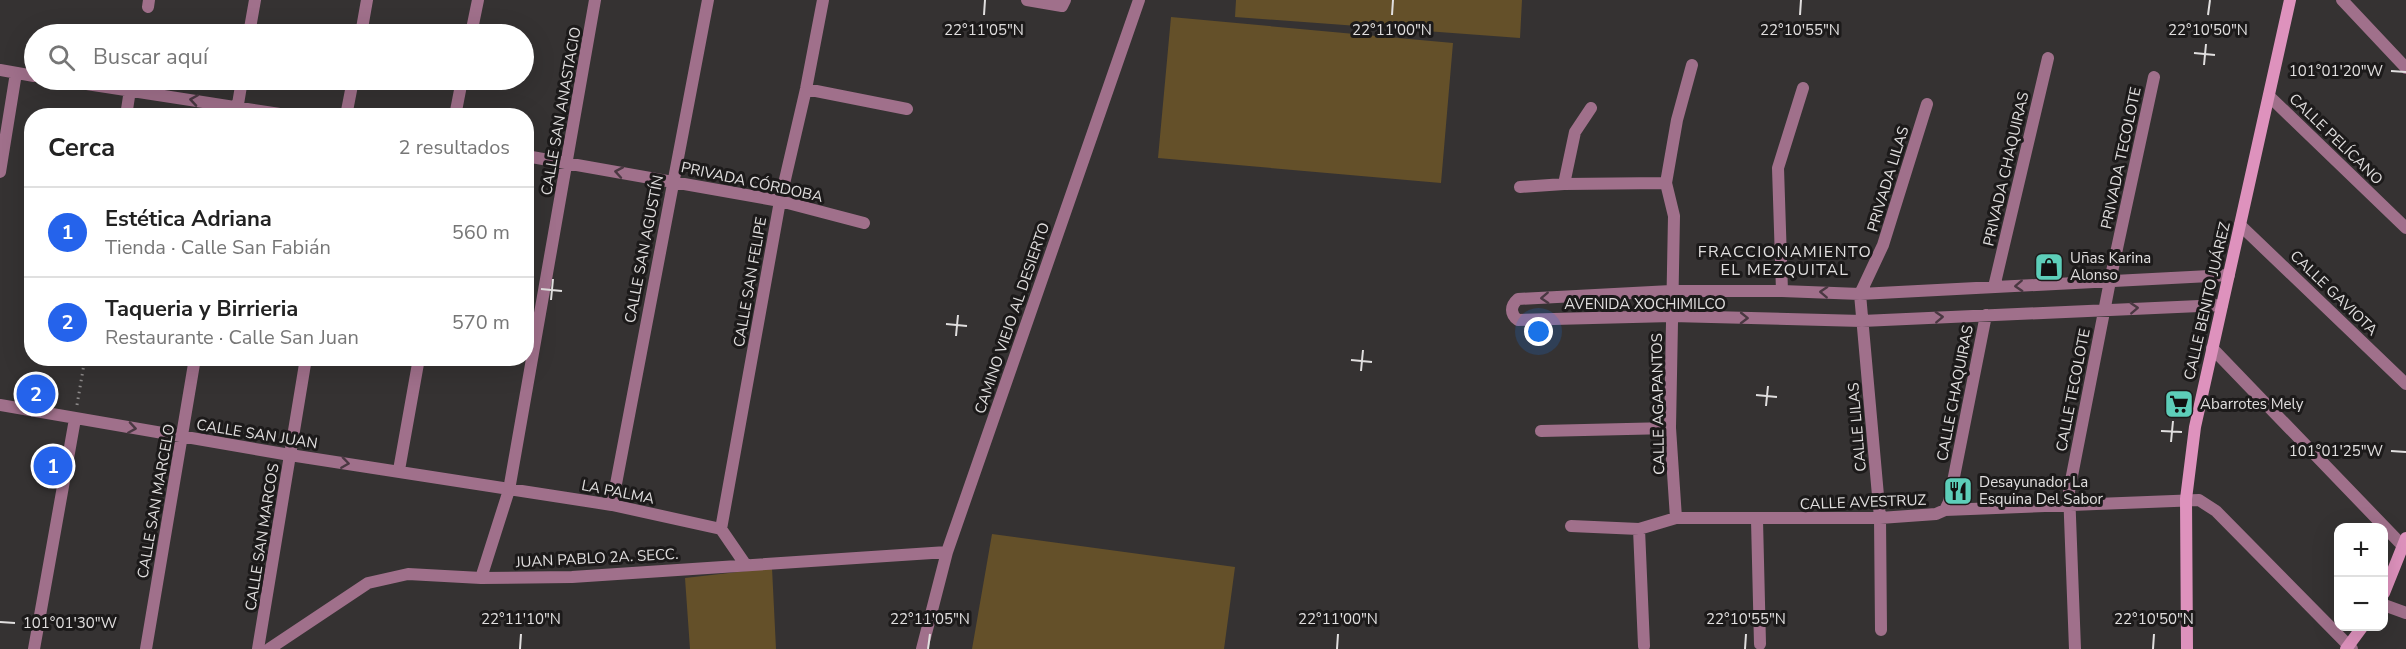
<!DOCTYPE html>
<html lang="es">
<meta charset="utf-8">
<style>
:root{--surface:#fff;--page:#f2f2f2;--text:#222;--muted:#767676;--line:#e0e0e0;--accent:#2563eb}
body{margin:0;font-family:"Nunito Sans",sans-serif;background:var(--page);color:var(--text)}
.controls{position:absolute;right:18px;bottom:18px;display:grid;overflow:hidden;border-radius:12px;box-shadow:0 6px 24px #0002}
.controls button{width:54px;height:54px;display:grid;place-items:center;padding:0;border:0;border-bottom:2px solid var(--line);background:var(--surface);color:var(--text);font:30px sans-serif}
.you{position:absolute;left:1539px;top:332px;width:21px;height:21px;margin:-15px;border:4px solid #fff;border-radius:50%;background:#1a73e8;box-shadow:0 0 0 9px #1a73e833}
.badge{display:grid;place-items:center;width:39px;height:39px;border-radius:50%;background:var(--accent);color:#fff;font-size:20px;font-weight:700}
.pin{position:absolute;translate:-50% -50%;border:3px solid #fff;box-shadow:0 2px 6px #0006}
.list{margin:0;padding:0;list-style:none}
h2{display:flex;justify-content:space-between;align-items:center;height:78px;margin:0;padding:0 24px;font-size:26px}
h2 small{font-size:20px;font-weight:400;color:var(--muted)}
.list li{display:grid;grid-template-columns:39px 1fr auto;gap:18px;align-items:center;box-sizing:border-box;height:90px;padding:0 24px;border-top:2px solid var(--line)}
.list b{display:block;font-size:22px;white-space:nowrap}
.list p{margin:0;font-size:20px;white-space:nowrap;color:var(--muted)}
.list em{font-size:20px;font-style:normal;color:var(--muted)}
.icon{flex:none;width:33px;height:33px;fill:none;stroke:currentColor;stroke-width:2;stroke-linecap:round;stroke-linejoin:round}
.map{position:relative;flex:none;width:2406px;height:649px;overflow:hidden}
.search{position:absolute;background:var(--surface);box-shadow:0 6px 24px #0002;left:24px;top:24px;width:510px;height:66px;display:flex;align-items:center;gap:15px;box-sizing:border-box;padding:0 21px;border-radius:33px;color:var(--muted);font-size:22px}
.panel{position:absolute;background:var(--surface);box-shadow:0 6px 24px #0002;left:24px;top:108px;width:510px;height:258px;border-radius:24px}
.map>svg:first-child{display:block}
.green{fill:#645029}
.lines{fill:none;stroke-linecap:round;stroke-linejoin:round}
.path{stroke:#8e8b8b;stroke-width:3;stroke-dasharray:1.5 4.5;stroke-linecap:butt}
.street{stroke:#a0708b;stroke-width:12}
.secondary{stroke:#de92bd;stroke-width:12}
.oneway{stroke:#4a3842}
.ticks{fill:none;stroke:#e1dfdf;stroke-width:2}
.labels{text-anchor:middle;stroke-width:6;stroke-linejoin:round;paint-order:stroke}
.street-label{font-size:15px;fill:#e1dfdf;stroke:#1c1a1a}
.poi-label{font-size:15px;fill:#e1dfdf;stroke:#1c1a1a;text-anchor:start}
.neighbourhood-label{font-size:16px;letter-spacing:1.5px;fill:#e1dfdf;stroke:#1c1a1a}
.ticks-label{font-size:15px;text-anchor:middle;fill:#e1dfdf;stroke:#1c1a1a;stroke-width:6;stroke-linejoin:round;paint-order:stroke}
</style>
<div class="map">
<svg width="2406" height="649" viewBox="0 0 2406 649">
<rect width="100%" height="100%" fill="#353232"/>
<path class="green" d="M1236,0H1522L1520,38L1235,17Z
M1171,17L1453,43L1441,183L1158,158Z
M992,534L1235,567L1224,649H972Z
M772,568L776,649H690L685,578Z"/>
<g class="lines">
<path class="path" d="M77,405L85,358"/>
<path class="street" d="M1027,0L1062,6L1065,0
M2342,0L2406,68
M148,7L149,0
M249,34L255,0
M361,34L367,0
M471,34L478,0
M0,70L34,76
M61,80L293,116
M806,89L907,109
M2270,97L2406,228
M126,116L130,90
M236,116L242,80
M346,116L353,80
M455,116L462,80
M526,156L780,201L864,223
M0,172L16,73
M1564,184L1575,132L1591,108
M1520,187L1564,184L1666,183
M2240,225L2406,384
M1994,287L2048,58
M1782,291L1778,168L1803,88
M2222,305L1862,321L1672,316L1518,320C1510,314 1510,306 1518,299L1671,291H1782L1860,294L2229,275
M2212,348L2403,546
M0,405L290,455L612,505L721,529
M1541,431L1670,428
M399,470L419,358
M612,505L708,0
M1945,510L1949,502L1986,315
M1676,518L1670,428L1674,216L1666,183L1677,120L1692,65
M1757,520L1760,644
M1571,526L1639,529L1676,518H1880L1936,514L1945,510L2199,500L2216,511L2352,649
M1639,529L1644,646
M745,564L721,529L780,201L806,89L823,0
M481,578L509,490L595,0
M2384,605L2406,613
M1881,630L1880,518L1860,294L1883,245L1927,104
M34,649L75,419
M146,649L195,358
M258,649L306,358
M269,649L368,583L408,574L481,578L572,577L947,552
M922,649L947,552L1139,0
M2075,649L2069,491L2110,281L2154,77"/>
<path class="secondary" d="M2384,593L2406,538
M2187,649L2186,499L2195,427L2290,0
M2346,649L2363,626"/>
</g>
<defs><path id="oneway-chevron" d="M-2-3.5L2.5 0L-2 3.5" fill="none" stroke-width="1.6" stroke-linecap="round" stroke-linejoin="round" transform="scale(1.5)"/></defs>
<g class="oneway">
<use href="#oneway-chevron" transform="translate(194 100) rotate(-171)"/>
<use href="#oneway-chevron" transform="translate(619 172) rotate(-170)"/>
<use href="#oneway-chevron" transform="translate(2019 286) rotate(177)"/>
<use href="#oneway-chevron" transform="translate(1824 292) rotate(-177)"/>
<use href="#oneway-chevron" transform="translate(1545 298) rotate(177)"/>
<use href="#oneway-chevron" transform="translate(2134 308) rotate(-3)"/>
<use href="#oneway-chevron" transform="translate(1939 317) rotate(-3)"/>
<use href="#oneway-chevron" transform="translate(1744 318) rotate(1)"/>
<use href="#oneway-chevron" transform="translate(132 428) rotate(9)"/>
<use href="#oneway-chevron" transform="translate(345 463) rotate(8)"/>
</g>
<path class="ticks" d="M984,15L985,0M1392,15L1393,0M1800,15L1801,0M2208,15L2210,0M2194,53L2215,55M2204,65L2206,44M2391,71L2406,72M541,289L562,291M551,300L553,279M946,324L967,326M956,336L958,315M1351,360L1372,362M1361,371L1363,350M1756,395L1777,397M1766,406L1768,386M2161,431L2182,432M2171,442L2173,421M2391,451L2406,452M0,622L15,623M520,649L521,634M928,649L930,634M1337,649L1338,634M1745,649L1746,634M2153,649L2154,634"/>
<defs>
<g id="shop-square" transform="scale(1.5)"><rect x="-9" y="-9" width="18" height="18" rx="4" fill="#5dceb9" stroke="#1c1a1a"/><path d="M-5-2.5h2.3a2.7 3.5 0 0 1 5.4 0H5L5.5 6h-11ZM-1.5-2.5h3a1.5 2.3 0 0 0-3 0Z" fill="#111"/></g>
<g id="supermarket-square" transform="scale(1.5)"><rect x="-9" y="-9" width="18" height="18" rx="4" fill="#5dceb9" stroke="#1c1a1a"/><path d="M-6-5.5h2.5l.6 2H6L4.5 2H-2.5L-4.4-4H-6ZM-1.5 3.2a1.3 1.3 0 1 0 .1 0ZM3 3.2a1.3 1.3 0 1 0 .1 0Z" fill="#111"/></g>
<g id="restaurant-square" transform="scale(1.5)"><rect x="-9" y="-9" width="18" height="18" rx="4" fill="#5dceb9" stroke="#1c1a1a"/><path d="M-5-6h1v4h1v-4h1v4h1v-4h1v5L-1.5 .5V6h-2V.5L-5-1ZM5-6V6H3V1.5H1.5Q1.5-4 5-6Z" fill="#111"/></g>
</defs>
<g fill-rule="evenodd">
<use href="#shop-square" x="2049" y="267"/>
<use href="#supermarket-square" x="2179" y="404"/>
<use href="#restaurant-square" x="1958" y="491"/>
</g>
<g class="labels">
<g class="street-label">
<text transform="translate(561 111) rotate(-80)" y="5">CALLE SAN ANASTACIO</text>
<text transform="translate(2336 139) rotate(44)" y="5">CALLE PELÍCANO</text>
<text transform="translate(2121 158) rotate(-78)" y="5">PRIVADA TECOLOTE</text>
<text transform="translate(2006 169) rotate(-77)" y="5">PRIVADA CHAQUIRAS</text>
<text transform="translate(1888 179) rotate(-73)" y="5">PRIVADA LILAS</text>
<text transform="translate(752 182) rotate(12)" y="5">PRIVADA CÓRDOBA</text>
<text transform="translate(644 249) rotate(-79)" y="5">CALLE SAN AGUSTÍN</text>
<text transform="translate(750 282) rotate(-80)" y="5">CALLE SAN FELIPE</text>
<text transform="translate(2334 293) rotate(44)" y="5">CALLE GAVIOTA</text>
<text transform="translate(2207 301) rotate(-77)" y="5">CALLE BENITO JUÁREZ</text>
<text x="1645" y="309">AVENIDA XOCHIMILCO</text>
<text transform="translate(1012 318) rotate(-71)" y="5">CAMINO VIEJO AL DESIERTO</text>
<text transform="translate(2073 390) rotate(-79)" y="5">CALLE TECOLOTE</text>
<text transform="translate(1955 393) rotate(-79)" y="5">CALLE CHAQUIRAS</text>
<text transform="translate(1658 404) rotate(-91)" y="5">CALLE AGAPANTOS</text>
<text transform="translate(1857 427) rotate(-95)" y="5">CALLE LILAS</text>
<text transform="translate(257 434) rotate(9)" y="5">CALLE SAN JUAN</text>
<text transform="translate(618 492) rotate(11)" y="5">LA PALMA</text>
<text transform="translate(156 501) rotate(-80)" y="5">CALLE SAN MARCELO</text>
<text transform="translate(1863 502) rotate(-2)" y="5">CALLE AVESTRUZ</text>
<text transform="translate(262 537) rotate(-81)" y="5">CALLE SAN MARCOS</text>
<text transform="translate(597 558) rotate(-3)" y="5">JUAN PABLO 2A. SECC.</text>
</g>
<g class="poi-label">
<text x="2070" y="263">Uñas Karina<tspan x="2070" dy="17">Alonso</tspan></text>
<text x="2200" y="409">Abarrotes Mely</text>
<text x="1979" y="487">Desayunador La<tspan x="1979" dy="17">Esquina Del Sabor</tspan></text>
</g>
<g class="neighbourhood-label">
<text x="1785" y="257">FRACCIONAMIENTO<tspan x="1785" dy="18">EL MEZQUITAL</tspan></text>
</g>
</g>
<g class="ticks-label">
<text x="1800" y="35">22°10'55"N</text>
<text x="2208" y="35">22°10'50"N</text>
<text x="984" y="35">22°11'05"N</text>
<text x="1392" y="35">22°11'00"N</text>
<text x="2336" y="76">101°01'20"W</text>
<text x="2336" y="456">101°01'25"W</text>
<text x="521" y="624">22°11'10"N</text>
<text x="930" y="624">22°11'05"N</text>
<text x="1338" y="624">22°11'00"N</text>
<text x="1746" y="624">22°10'55"N</text>
<text x="2154" y="624">22°10'50"N</text>
<text x="70" y="628">101°01'30"W</text>
</g>
</svg>
<div class="controls">
<button>+</button>
<button>−</button>
</div>
<div class="you"></div>
<div class="pin badge" style="left:53px;top:466px">1</div>
<div class="pin badge" style="left:36px;top:394px">2</div>
<div class="search"><svg class="icon" aria-label="search" viewBox="0 0 24 24"><circle cx="10" cy="10" r="6"/><path d="M15 15l6 6"/></svg>Buscar aquí</div>
<section class="panel">
<h2>Cerca<small>2 resultados</small></h2>
<ul class="list">
<li><span class="badge">1</span><div><b>Estética Adriana</b><p>Tienda · Calle San Fabián</p></div><em>560 m</em></li>
<li><span class="badge">2</span><div><b>Taqueria y Birrieria</b><p>Restaurante · Calle San Juan</p></div><em>570 m</em></li>
</ul>
</section>
</div>
